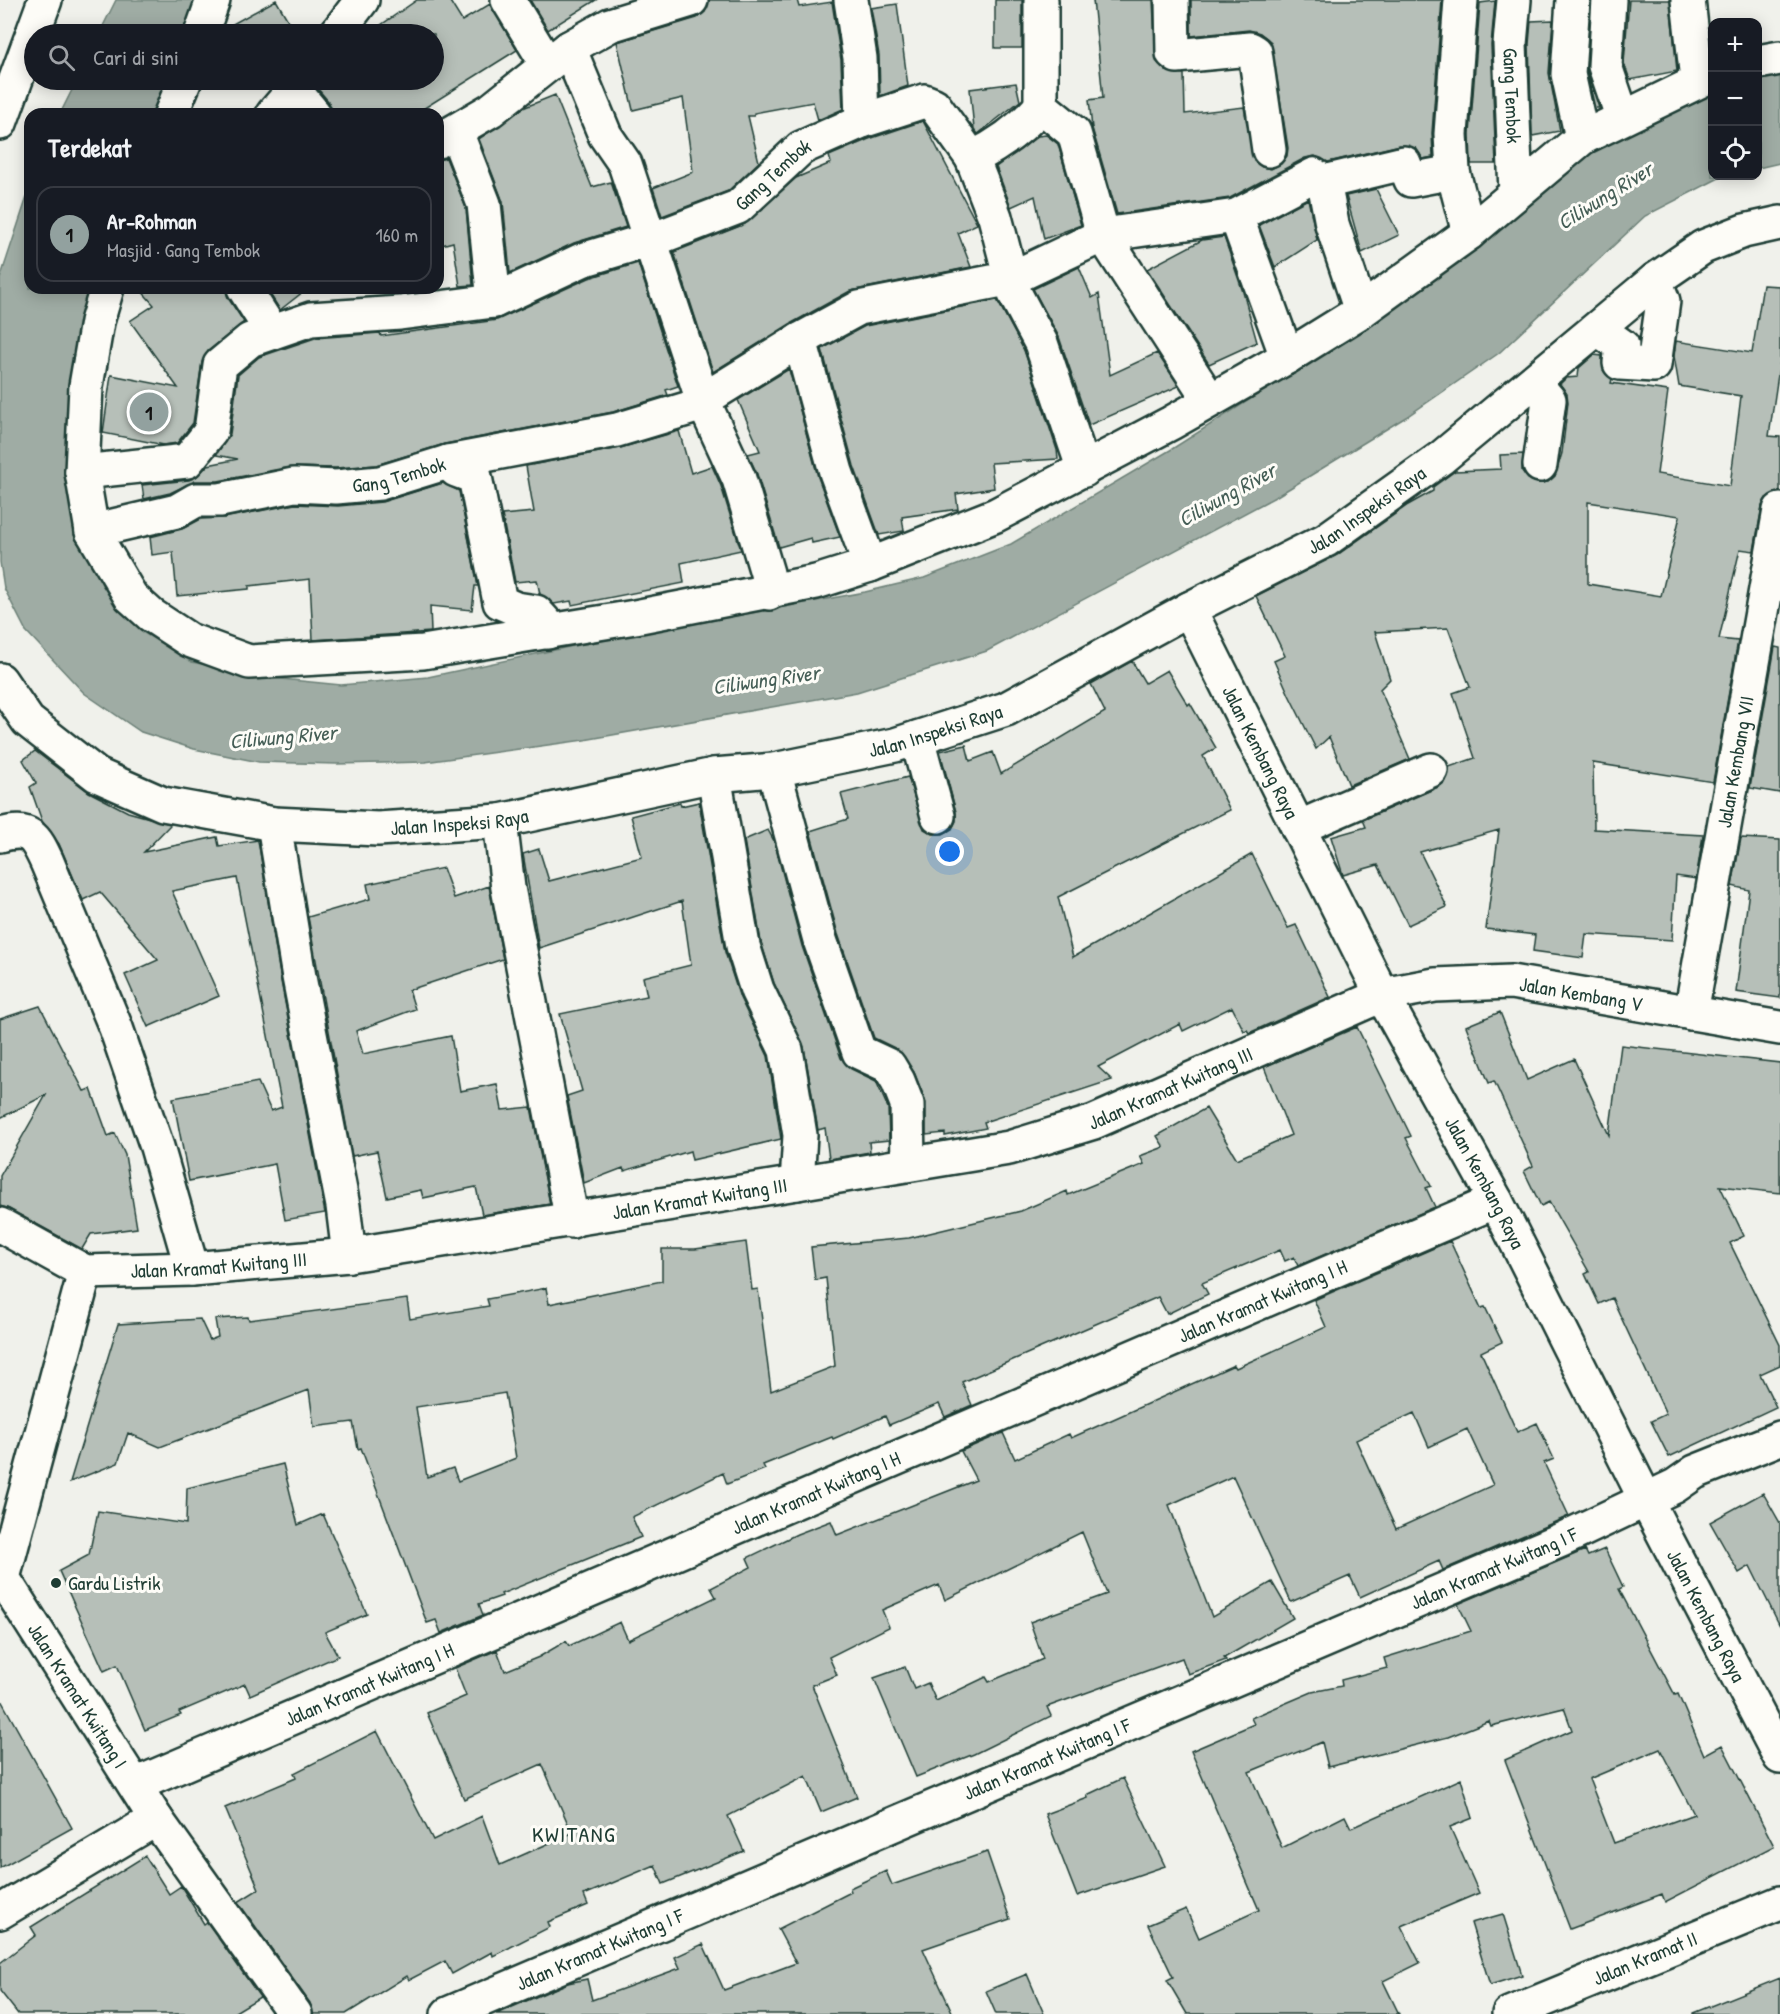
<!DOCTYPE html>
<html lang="id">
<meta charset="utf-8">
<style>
:root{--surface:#171b24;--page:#20242c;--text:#f1f3f6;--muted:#9ea1a6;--line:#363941;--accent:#92a19f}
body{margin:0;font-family:"Patrick Hand",sans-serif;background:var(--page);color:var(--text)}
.controls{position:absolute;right:18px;top:18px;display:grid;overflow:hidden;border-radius:12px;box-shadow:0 3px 15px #0003}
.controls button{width:54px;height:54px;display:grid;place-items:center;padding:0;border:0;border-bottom:2px solid var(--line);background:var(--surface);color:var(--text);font:30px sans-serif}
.you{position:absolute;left:950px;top:852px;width:21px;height:21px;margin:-15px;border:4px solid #fff;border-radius:50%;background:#1a73e8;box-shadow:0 0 0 9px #1a73e833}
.badge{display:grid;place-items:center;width:39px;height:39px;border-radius:50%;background:var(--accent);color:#111;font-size:20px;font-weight:700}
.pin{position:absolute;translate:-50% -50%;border:3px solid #fff;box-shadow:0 2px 6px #0006}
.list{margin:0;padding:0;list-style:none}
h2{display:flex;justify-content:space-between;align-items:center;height:78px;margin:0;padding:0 24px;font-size:26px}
h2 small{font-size:20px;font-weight:400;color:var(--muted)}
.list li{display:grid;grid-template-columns:39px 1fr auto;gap:18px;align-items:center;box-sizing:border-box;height:96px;margin:0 12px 12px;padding:0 12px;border:2px solid var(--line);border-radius:18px}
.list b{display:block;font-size:22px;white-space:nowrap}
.list p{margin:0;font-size:20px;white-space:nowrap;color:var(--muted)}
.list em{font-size:20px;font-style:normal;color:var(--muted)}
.icon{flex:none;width:33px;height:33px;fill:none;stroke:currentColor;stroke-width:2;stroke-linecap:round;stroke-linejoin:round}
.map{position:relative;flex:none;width:1780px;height:2014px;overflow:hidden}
.search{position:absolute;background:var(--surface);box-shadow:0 3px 15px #0003;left:24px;top:24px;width:420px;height:66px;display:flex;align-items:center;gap:15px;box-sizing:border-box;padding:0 21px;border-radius:33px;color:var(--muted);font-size:22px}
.panel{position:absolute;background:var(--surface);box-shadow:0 3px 15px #0003;left:24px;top:108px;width:420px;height:186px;border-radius:18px}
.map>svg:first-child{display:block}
.water{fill:#9faca4;stroke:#6c8077;stroke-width:1.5}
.building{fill:#b6bfb8;stroke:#1f3d34;stroke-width:1.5;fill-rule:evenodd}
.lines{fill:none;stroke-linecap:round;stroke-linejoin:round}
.minor-casing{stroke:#1f3d34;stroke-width:38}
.tertiary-casing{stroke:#1f3d34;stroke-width:38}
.minor{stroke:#fdfcf7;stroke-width:33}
.tertiary{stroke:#fdfcf7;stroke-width:33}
.poi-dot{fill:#1f3d34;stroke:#fdfcf7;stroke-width:2}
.labels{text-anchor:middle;stroke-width:6;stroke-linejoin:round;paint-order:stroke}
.street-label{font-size:20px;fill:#1f3d34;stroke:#fdfcf7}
.poi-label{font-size:20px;fill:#1f3d34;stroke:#fdfcf7;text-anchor:start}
.water-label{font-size:21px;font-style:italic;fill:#455e56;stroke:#fdfcf7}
.quarter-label{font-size:22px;letter-spacing:1.5px;fill:#1f3d34;stroke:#fdfcf7}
</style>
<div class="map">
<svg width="1780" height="2014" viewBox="0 0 1780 2014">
<rect width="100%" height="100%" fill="#f0f1eb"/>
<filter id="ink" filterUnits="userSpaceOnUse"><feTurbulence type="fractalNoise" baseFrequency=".0167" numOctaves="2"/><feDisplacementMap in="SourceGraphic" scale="12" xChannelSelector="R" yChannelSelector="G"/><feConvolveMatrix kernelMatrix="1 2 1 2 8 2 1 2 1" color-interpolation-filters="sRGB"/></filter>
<g filter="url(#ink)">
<path class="water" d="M116,0H201L189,34H99Z
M1780,70V163L1758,168V73Z
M77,80H172L160,114H60Z
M1712,85V176H1723L1645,216L1499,353L1406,417L1277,496L987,651L857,692L584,740L425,762L337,764L259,762L194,749L141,732L84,693L26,631L4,588L0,562V279L30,188V288H98L82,522L102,585L144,633L192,662L271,678L341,685L428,677L573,646L865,592L924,578L1011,544L1172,449L1395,307L1483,240L1566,164Z"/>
<path class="building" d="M276,0L296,34H221L222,30Z
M417,0H449L462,21L490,4L517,50L415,114H332L329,102L318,89L320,80H434V34H368Z
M530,0H596L548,30Z
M709,0H797L799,7L832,2L841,60L843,109L818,120L813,102L754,113V116H748L759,162L728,191L662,216L653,188L693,172L683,98L633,110L617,42L697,18L705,12Z
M995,0H1022V48H995Z
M1093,0H1153L1156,61L1166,71L1184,74L1185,114L1244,107L1254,161L1262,167L1271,169L1281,164L1287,156L1288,148L1271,42L1260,33L1249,30L1191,36V0H1442L1432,133L1433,157L1423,159L1416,148L1400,145L1328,162L1315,156L1305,158L1230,198L1117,214L1092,128L1089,100L1103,98Z
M1629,0H1670L1677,71L1630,80L1624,63Z
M1495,1L1491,45L1496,164H1471L1470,134L1480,3Z
M897,4L908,86L880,96L879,55L871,8Z
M1553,20L1549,73L1560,131L1532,136L1529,44L1531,21Z
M1587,71V72L1599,108H1595L1587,73Z
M1016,83L1020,101L978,134L974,129L970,89Z
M555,95L592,187L611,182L626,227L574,243L510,273L503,202L479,139L523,108Z
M923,121L977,224L958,233L971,267L850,291L790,324L713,372L674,252L745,224L796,178L831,163L829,156L869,139Z
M1046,135L1058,144L1081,225L1044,239L1035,196L1011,207L996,167L1038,136Z
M446,158L466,208L473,285L460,286L453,242L438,246V160Z
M1376,189L1399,235L1362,253L1346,196Z
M1308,199L1317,240L1275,267L1259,225Z
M1224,237L1243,292L1257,342L1209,364L1147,269L1202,240Z
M638,263L678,386L666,390L668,395L613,412L445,444L376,465L336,468L290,467L218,481H195L170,493L144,499L142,485L189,480L196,477L208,465L238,459L216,455L230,434L238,375L259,357L315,338L380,333L381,336L497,320L589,278Z
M1079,267L1092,298L1099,294L1110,375L1157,353L1179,386L1089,425L1059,337L1033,289Z
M1763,285L1780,286V361L1769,436L1780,437V492L1766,498L1762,506L1754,551L1740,549L1719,639L1738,641L1713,782L1593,763L1594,829L1703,835L1696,879L1676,876L1672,940L1586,934L1583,958L1533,951L1535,935L1486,929L1499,830L1420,852L1447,907L1408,925L1378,865L1343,875L1331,837L1366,827L1363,820L1438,787L1446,781L1449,767L1475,758L1453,693L1470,687L1448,628L1375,632L1390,679L1380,689L1410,759L1349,785L1329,737L1316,749L1289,695L1274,661L1285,656L1256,596L1337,555L1408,505L1433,491V487L1455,471L1501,469L1500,455L1523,454L1522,471L1528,479L1537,483L1548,482L1555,476L1562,453L1568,402L1567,394L1560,384L1566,378L1578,377L1579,368L1594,355L1602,356L1603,370L1612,379L1611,383L1668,391L1657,474L1730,486L1741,396L1679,386L1674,356L1676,341L1752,353ZM1588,502L1680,516L1661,596L1588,584Z
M139,288H225L228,298L244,322L208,351L202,362L193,423L177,443L164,445L103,433L111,375L178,388L130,321L154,305Z
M266,288H308L280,310Z
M997,300L1024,350L1057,450L1058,459L991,463L994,488L956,494L958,509L902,517L904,531L879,535L854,466L822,349L865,326Z
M789,369L818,477L840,537L812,543L811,538L779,547L757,474L748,454L760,451L738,400Z
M679,431L691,473L712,466L721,486L741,550L681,563L684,583L572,605L571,601L554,604L540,594L537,580L515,582L502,515L534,512L526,466L620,448Z
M443,483L459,491L478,586H475L472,610L430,606L431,632L313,640L310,579L249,586V589L177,596L173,552L152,555L150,537L182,529L201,519L224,518L295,504L338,506L382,502Z
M1775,647L1780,648V793L1750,788Z
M1132,661L1145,683L1167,670L1188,705L1190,703L1216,748L1203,756L1230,810L1058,897L1073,957L1252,854L1288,928L1296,925L1330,997L1249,1033L1247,1030L1244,1031L1232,1007L1183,1031L1180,1024L1098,1067L1112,1080L984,1122L986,1128L945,1136V1133L926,1135V1103L914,1072L897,1049L874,1038L838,934L810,831L848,819L841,794L908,777L924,829L933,834H943L952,829L956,821V812L940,751L966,745L970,761L993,752L1001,774L1105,712L1091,684Z
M35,751L89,792L128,812L171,824L144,852L217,837L219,846L258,840L281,981L325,1213L285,1220L275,1164L189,1181L173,1098L258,1082L271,1111L282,1107L237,878L172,891L219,996L148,1027L125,975L158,960L100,892L83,900L59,844L42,821L30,787L36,783L23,760Z
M699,802L725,952L740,998L768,1056L781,1139L692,1160L690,1151L624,1171L623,1168L584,1183L567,1096L582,1091L560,1014L647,996L643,977L691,965L682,901L539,948L523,854L539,849L549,881L642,857L631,816L680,803L681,806Z
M768,830L774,841L802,946L841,1058L851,1069L876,1081L888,1108L889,1140L869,1142L870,1152L829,1159L825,1128L818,1130L804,1047L774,983L761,942L744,840Z
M1741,838L1780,840V998L1736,992L1749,890L1732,886Z
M443,868L454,898L489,886L503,959L409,990L415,1009L356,1031L363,1054L451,1036L460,1091L497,1084L502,1110L531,1107L550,1204L482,1215L476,1187L423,1198L421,1190L387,1197L377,1151L352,1156L308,917L370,899L367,884Z
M40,1006L84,1091L91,1089L108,1136L115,1133L125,1155L137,1228L91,1234L82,1249L9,1209L0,1206V1176L46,1095L0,1118V1019Z
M1500,1012L1527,1080L1574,1059L1609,1135L1621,1045L1780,1063V1193L1720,1186L1744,1236L1730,1243L1780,1345V1365L1760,1374L1776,1407L1669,1457L1651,1421L1666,1414L1612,1298L1599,1304L1585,1274L1589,1272L1549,1202L1541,1206L1524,1171L1533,1166L1494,1081L1489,1083L1466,1026Z
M1357,1027L1411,1136L1406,1138L1431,1186L1426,1188L1435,1207L1298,1266L1294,1257L1285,1261L1280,1250L1202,1283L1208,1294L1167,1314L1158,1297L962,1382L972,1405L945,1417L939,1404L889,1425L885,1416L833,1439L832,1437L763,1465L765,1469L727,1484L723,1473L632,1517L641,1537L501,1594L502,1596L479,1604L483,1615L441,1633L436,1620L427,1623L361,1448L358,1449L353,1422L314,1427L309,1390L160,1447L128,1433L118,1463L70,1482L118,1324L200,1319L210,1340L218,1337L215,1319L248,1317L249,1320L407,1299L410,1319L489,1306L487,1299L546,1288L549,1304L662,1281V1249H695L746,1242L752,1290L758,1289L771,1391L835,1366L826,1278L815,1280L811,1247L909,1238L1021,1211L1067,1191L1068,1195L1144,1164L1140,1156L1164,1147L1157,1136L1206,1108L1237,1159L1291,1135L1264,1067ZM505,1393L516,1458L458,1481L453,1468L427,1477L416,1407Z
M1450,1241L1481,1308L1485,1307L1502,1342L1481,1352L1517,1432L1537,1423L1554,1459L1544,1463L1569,1516L1443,1570L1439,1561L1360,1597L1350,1576L1291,1602L1233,1476L1169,1505L1212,1617L1272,1582L1293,1618L1224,1658L1226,1660L1188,1674L1182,1658L1047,1707L1051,1716L974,1754L916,1777L874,1678L905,1667L914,1689L928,1683L936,1701L986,1677L989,1682L1043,1659L1030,1622L1107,1594L1082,1532L945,1600L939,1585L882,1610L889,1627L829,1657L837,1675L812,1685L857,1797L821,1812L806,1776L728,1816L744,1851L663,1884L655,1865L584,1895L588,1905L548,1922L550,1927L493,1956L492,1952L452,1974L445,1961L409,1980L407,1976L346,2014H313L310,2003L238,1902L259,1889L225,1808L296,1778L294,1773L377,1731L433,1840L482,1816L500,1865L572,1833L542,1764L464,1799L427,1713L466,1696L455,1668L497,1650L505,1671L539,1657L566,1641L569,1646L620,1622L628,1640L716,1597L711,1588L751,1567L747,1558L797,1534L831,1521L837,1535L976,1480L961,1451L1003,1433L1015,1459L1069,1434L1071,1438L1234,1365L1236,1368L1326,1327L1314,1300ZM1414,1413L1429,1447L1467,1429L1493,1485L1396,1529L1356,1440Z
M283,1464L298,1525L323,1514L367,1614L325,1632L338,1656L250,1695L245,1684L179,1712L181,1715L145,1730L117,1665L104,1671L59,1571L89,1555L98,1511L186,1524L187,1488Z
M1763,1493L1780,1523V1626L1750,1566L1739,1573L1710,1522Z
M1605,1549L1623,1587L1619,1589L1675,1695L1678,1694L1704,1755L1722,1745L1774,1846L1665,1902L1662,1894L1570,1929L1505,1760L1572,1730L1564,1708L1491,1726L1489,1721L1448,1737L1328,1767L1322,1742L1249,1772L1282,1848L1345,1816L1351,1828L1461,1779L1473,1818L1450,1827L1479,1893L1401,1926L1420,1963L1383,1981L1399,2014H1187L1167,1980L1173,1977L1148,1925L1186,1909L1199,1938L1259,1910L1191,1751L1254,1724L1251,1718L1312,1692L1342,1686L1341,1680L1387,1668L1384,1658L1471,1631L1458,1604L1585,1550L1588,1556ZM1660,1749L1694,1814L1614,1843L1589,1779Z
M0,1698L72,1828L0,1868Z
M1123,1778L1165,1866L1077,1896L1045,1814L1088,1798L1087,1795Z
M987,1852L1010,1919L923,1949L953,2014H496L568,1983L587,1979L592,2000L680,1968L675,1957L703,1944L724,1990L796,1963L778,1929L851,1892L850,1888L886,1871L892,1885Z
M145,1856L169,1894L181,1886L204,1924L207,1922L260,1997L232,2014H18L0,1991V1963L36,1935L31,1927Z
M1503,1914L1522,1975L1490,1985L1471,1923Z
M1027,1974L1044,2014H996L986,1991Z
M1780,1978V2014H1693V2013Z"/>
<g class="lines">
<g class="minor-casing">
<g id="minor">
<path d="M508,0L547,64"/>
<path d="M851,0L860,58L862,121"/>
<path d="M1041,0V106L1074,133L1103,235L1209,399"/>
<path d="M1172,0L1173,53L1177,56L1250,49L1255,52L1269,150"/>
<path d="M1461,0L1451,134L1453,172L1469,233"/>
<path id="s1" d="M1514,0L1510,44L1516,193"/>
<path d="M1573,0L1568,74L1582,138"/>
<path d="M1609,0L1605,66L1622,116"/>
<path d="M1688,0L1697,80"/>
<path d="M201,34L213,0"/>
<path d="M336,34L362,0"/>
<path d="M569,48L605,135L625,164L703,401L739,479L767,573L769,593"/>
<path d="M1758,62L1780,58"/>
<path d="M294,90L314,114"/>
<path d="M171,114L185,80"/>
<path d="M273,114L302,80"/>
<path d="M456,132L484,204L494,301"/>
<path d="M438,141L491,110L569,48L610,25L691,0"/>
<path d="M972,158L995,217L1015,294L1041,343L1084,470"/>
<path d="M1324,182L1332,224L1361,311"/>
<path d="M1236,216L1287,357"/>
<path d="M107,288L97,322L86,386L82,472L92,531L131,597L151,615L189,640L249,662L423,652L635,617L816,582L870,565L996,515L1171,423L1287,357L1361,311L1469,233L1582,138L1712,75"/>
<path d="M244,288L272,332"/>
<path d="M1598,329L1622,346L1620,363L1654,365L1663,301L1655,280"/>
<path d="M800,340L836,472L870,565"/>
<path d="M1534,382L1549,400L1540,465"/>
<path d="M448,462L456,470L475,477L500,602L516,609L536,612L546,623L548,632"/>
<path id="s2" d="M82,472L187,461L211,431L220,365L250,340L311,319L400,313L494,301L582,260L665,235L738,207L801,148L862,121L924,101L934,105L972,158C999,145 1021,129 1041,106"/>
<path id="s3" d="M92,531L177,511L196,500H220L294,485L336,487L380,483L448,462L617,430L690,408L800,340L859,308L1012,278L1103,235L1236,216L1314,175L1324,182L1404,163L1411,180L1453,172"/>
<path id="s4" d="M1189,609L1382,995L1496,1201L1646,1500L1780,1757"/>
<path d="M917,738L938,816"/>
<path d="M774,770L820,940L859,1052L889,1066L898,1081L907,1104L908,1164"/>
<path d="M714,775L743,946L757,990L786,1050L800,1135L797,1183"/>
<path d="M500,821L508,888L572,1221"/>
<path d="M274,824L299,977L343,1206L349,1255"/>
<path d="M1298,828L1431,770"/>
<path d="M0,835C30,827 35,836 47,862L116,1028L157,1147L192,1269"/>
<path id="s5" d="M1691,1013L1780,510"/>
<path id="s6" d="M0,1225L85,1272L192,1269L349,1255L797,1183L1009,1148L1094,1122L1382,995L1435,985L1511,982L1780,1028"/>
<path id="s7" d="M85,1272L3,1578L156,1819L295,2014"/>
<path id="s8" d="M135,1785L1496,1201"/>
<path d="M0,1912L156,1819"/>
<path id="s9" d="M448,2014L1561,1540L1675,1486L1695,1472L1780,1438"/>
<path id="s10" d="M1509,2014L1780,1903"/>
</g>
</g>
<g class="tertiary-casing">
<g id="tertiary">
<path d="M0,123L45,0"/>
<path id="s11" d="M0,680L28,721L97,775L163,804L274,824L378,829L500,821L714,775L774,770L895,745L1006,709L1189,609L1326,540L1441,458L1655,280L1703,247L1744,231L1780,223"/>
</g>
</g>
<use href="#minor" class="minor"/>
<use href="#tertiary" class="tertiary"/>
</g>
</g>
<circle class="poi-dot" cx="56" cy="1583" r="6"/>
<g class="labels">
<g class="street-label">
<text dy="7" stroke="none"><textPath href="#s1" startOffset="96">Gang Tembok</textPath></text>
<text dy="7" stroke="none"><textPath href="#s2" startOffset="808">Gang Tembok</textPath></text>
<text dy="7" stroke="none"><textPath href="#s3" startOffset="315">Gang Tembok</textPath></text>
<text dy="7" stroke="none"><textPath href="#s11" startOffset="1480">Jalan Inspeksi Raya</textPath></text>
<text dy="7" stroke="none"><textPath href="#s11" startOffset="994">Jalan Inspeksi Raya</textPath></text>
<text dy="7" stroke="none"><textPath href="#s4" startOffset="160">Jalan Kembang Raya</textPath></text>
<text dy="7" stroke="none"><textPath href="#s5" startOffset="255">Jalan Kembang VII</textPath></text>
<text dy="7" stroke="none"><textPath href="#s11" startOffset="508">Jalan Inspeksi Raya</textPath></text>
<text dy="7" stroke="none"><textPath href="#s6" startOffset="1635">Jalan Kembang V</textPath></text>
<text dy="7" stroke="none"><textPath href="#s6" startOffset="1203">Jalan Kramat Kwitang III</textPath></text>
<text dy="7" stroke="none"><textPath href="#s4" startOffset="646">Jalan Kembang Raya</textPath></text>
<text dy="7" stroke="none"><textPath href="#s6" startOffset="717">Jalan Kramat Kwitang III</textPath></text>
<text dy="7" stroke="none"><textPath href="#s6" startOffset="231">Jalan Kramat Kwitang III</textPath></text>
<text dy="7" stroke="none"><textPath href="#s8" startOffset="1227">Jalan Kramat Kwitang I H</textPath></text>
<text dy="7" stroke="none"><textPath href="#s8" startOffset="741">Jalan Kramat Kwitang I H</textPath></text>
<text dy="7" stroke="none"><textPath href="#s9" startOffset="1137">Jalan Kramat Kwitang I F</textPath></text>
<text dy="7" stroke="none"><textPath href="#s4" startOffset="1132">Jalan Kembang Raya</textPath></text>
<text dy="7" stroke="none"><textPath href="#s8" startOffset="255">Jalan Kramat Kwitang I H</textPath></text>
<text dy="7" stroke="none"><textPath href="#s7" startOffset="456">Jalan Kramat Kwitang I</textPath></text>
<text dy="7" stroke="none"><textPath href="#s9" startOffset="651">Jalan Kramat Kwitang I F</textPath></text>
<text dy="7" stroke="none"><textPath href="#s9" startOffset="165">Jalan Kramat Kwitang I F</textPath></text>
<text dy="7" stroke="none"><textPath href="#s10" startOffset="147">Jalan Kramat II</textPath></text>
</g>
<g class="poi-label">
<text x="68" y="1590">Gardu Listrik</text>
</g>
<g class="water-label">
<text transform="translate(1605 196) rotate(-32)" y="7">Ciliwung River</text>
<text transform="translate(1227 495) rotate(-29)" y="7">Ciliwung River</text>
<text transform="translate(766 680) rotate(-8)" y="7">Ciliwung River</text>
<text transform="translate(283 737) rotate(-5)" y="7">Ciliwung River</text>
</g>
<g class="quarter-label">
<text x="574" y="1842">KWITANG</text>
</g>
</g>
</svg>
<div class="controls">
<button>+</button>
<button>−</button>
<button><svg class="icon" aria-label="locate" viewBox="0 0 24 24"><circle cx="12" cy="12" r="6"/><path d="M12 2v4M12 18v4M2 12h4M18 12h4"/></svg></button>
</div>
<div class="you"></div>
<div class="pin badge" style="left:149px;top:412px">1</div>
<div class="search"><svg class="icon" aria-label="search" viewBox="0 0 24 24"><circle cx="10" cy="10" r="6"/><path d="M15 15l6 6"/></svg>Cari di sini</div>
<section class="panel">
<h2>Terdekat<small></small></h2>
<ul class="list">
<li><span class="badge">1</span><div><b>Ar-Rohman</b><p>Masjid · Gang Tembok</p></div><em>160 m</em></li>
</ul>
</section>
</div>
